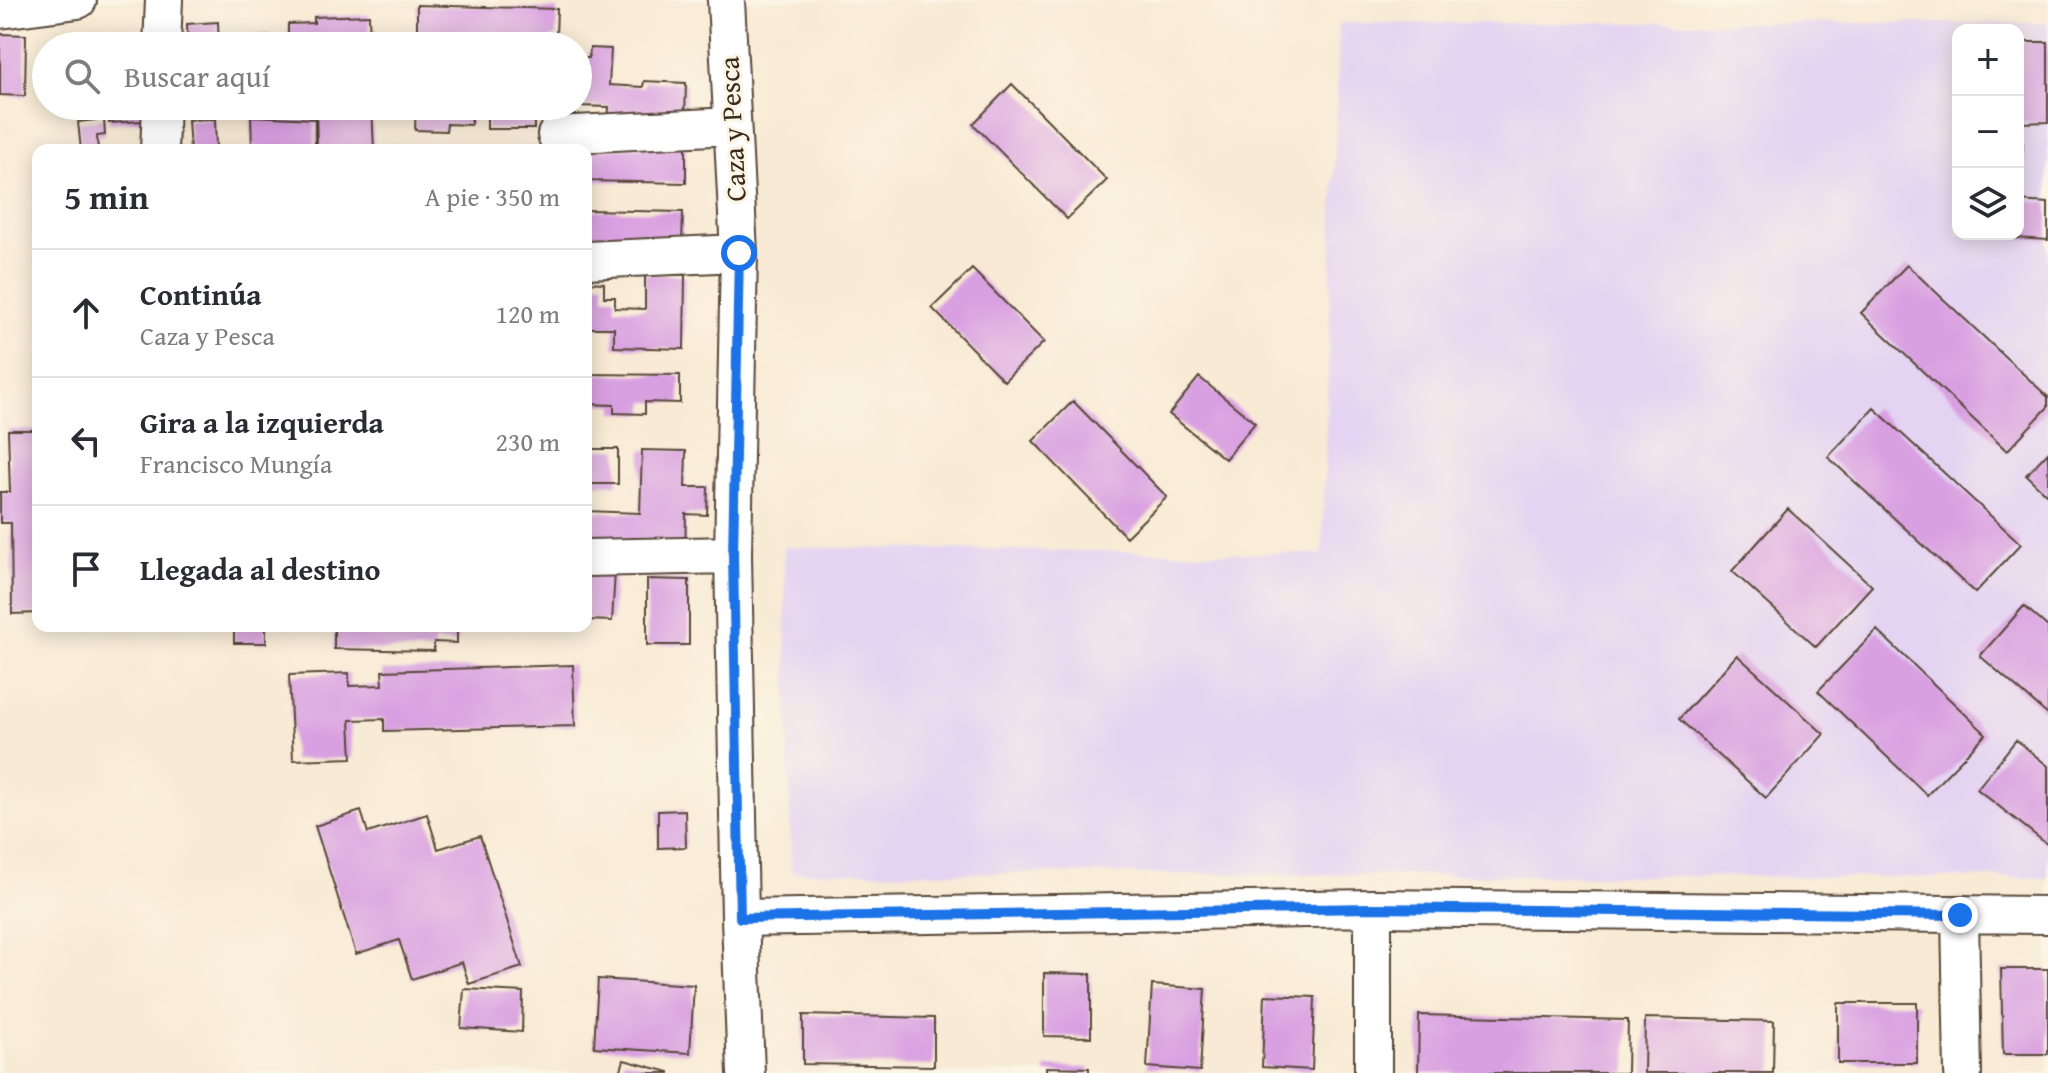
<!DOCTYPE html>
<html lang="es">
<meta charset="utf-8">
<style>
:root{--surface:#fff;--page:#f2f2f3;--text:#2b2b33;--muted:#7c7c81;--line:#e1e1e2}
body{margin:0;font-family:"Gentium Book Plus",serif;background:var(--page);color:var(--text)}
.controls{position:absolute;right:24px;top:24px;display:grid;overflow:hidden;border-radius:16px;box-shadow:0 4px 20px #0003}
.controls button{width:72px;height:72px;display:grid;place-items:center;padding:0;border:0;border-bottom:2px solid var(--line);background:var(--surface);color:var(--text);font:40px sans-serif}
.stop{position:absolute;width:24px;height:24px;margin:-18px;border:6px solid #1a73e8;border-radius:50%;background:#fff}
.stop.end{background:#1a73e8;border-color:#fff;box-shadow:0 2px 8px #0008}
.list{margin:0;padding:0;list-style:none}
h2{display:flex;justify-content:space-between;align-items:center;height:104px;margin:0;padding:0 32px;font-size:34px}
h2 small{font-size:26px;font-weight:400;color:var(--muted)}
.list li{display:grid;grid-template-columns:52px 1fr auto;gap:24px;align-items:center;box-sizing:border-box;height:128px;padding:0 32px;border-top:2px solid var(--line)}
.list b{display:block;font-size:30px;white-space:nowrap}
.list p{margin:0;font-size:26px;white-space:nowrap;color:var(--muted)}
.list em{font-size:26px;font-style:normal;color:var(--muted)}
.icon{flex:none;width:44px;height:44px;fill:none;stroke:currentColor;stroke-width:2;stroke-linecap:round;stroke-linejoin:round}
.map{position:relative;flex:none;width:2048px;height:1073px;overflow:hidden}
.search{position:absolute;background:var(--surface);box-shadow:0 4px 20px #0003;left:32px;top:32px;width:560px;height:88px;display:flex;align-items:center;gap:20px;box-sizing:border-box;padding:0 28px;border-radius:44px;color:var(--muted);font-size:30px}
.panel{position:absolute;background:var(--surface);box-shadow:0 4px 20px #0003;left:32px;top:144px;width:560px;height:488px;border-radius:16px}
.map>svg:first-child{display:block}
.built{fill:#e4d3f2;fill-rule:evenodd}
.building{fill:#d9a0e1}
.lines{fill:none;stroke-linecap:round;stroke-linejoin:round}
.minor-casing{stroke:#574739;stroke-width:40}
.minor{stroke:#fff;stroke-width:36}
.route{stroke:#1a73e8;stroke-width:10}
.labels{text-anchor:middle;stroke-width:6;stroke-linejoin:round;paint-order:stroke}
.street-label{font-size:28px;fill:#3b2a1e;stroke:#fcf5e5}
</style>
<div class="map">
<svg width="2048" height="1073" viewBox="0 0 2048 1073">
<rect width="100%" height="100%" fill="#fcf5e5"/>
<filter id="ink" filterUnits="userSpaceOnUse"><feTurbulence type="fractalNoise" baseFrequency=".0125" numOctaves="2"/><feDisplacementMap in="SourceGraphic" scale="16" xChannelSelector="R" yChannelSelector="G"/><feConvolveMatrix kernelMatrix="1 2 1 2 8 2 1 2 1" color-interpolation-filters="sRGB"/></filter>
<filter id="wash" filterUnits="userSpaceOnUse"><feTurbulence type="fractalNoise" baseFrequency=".006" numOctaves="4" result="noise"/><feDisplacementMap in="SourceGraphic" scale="32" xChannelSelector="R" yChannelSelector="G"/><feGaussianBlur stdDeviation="1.8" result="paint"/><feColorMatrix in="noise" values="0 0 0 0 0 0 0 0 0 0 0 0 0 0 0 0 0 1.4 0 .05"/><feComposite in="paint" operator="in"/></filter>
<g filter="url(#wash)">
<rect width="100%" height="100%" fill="#f8ead4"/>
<path class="built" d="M1339,23H2048V878L791,872L784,547L1322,554ZM1958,30H2018V234H1958Z"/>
<g id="blocks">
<path class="building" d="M417,5L557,9L556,37H550L549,46H483V40H463V46H417Z
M369,15L370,46H254V37L288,36V24L314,23V17Z
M218,22L219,46H188L187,24Z
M0,34L26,35L25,96L0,95Z
M2018,42H2048V122L2018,123Z
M590,48L611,49L609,85L643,87L644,81L686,83L685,117L608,123L609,107L578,106V58H589Z
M1012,84L1107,180L1067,219L973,124Z
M108,106H142L143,121L109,123Z
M316,106H372L374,150H317Z
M416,106H548L547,116H534V129H487V116H472L471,125L447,124L446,131L415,130Z
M557,106H573L572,120L557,119Z
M251,116L315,119V146H300V150H263V147H252Z
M104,119L105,135L97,136L98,150H81L78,122Z
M215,119L216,150H190L188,120Z
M686,144V183L586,181V150Z
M2018,144H2023L2020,182H2018Z
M2018,201L2048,203V240L1984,236V234H2018Z
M586,210L683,212L682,244L586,242Z
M1907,265L2048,397V407L2007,451L1861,313Z
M972,269L1044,342L1004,381L932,308Z
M645,274L685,275L684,349L614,347V328H586V282L604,283V297H615V308L645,309Z
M586,374L680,375V403L645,402V414L614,413V405L586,404Z
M1199,377L1255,423L1225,459L1169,414Z
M1073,401L1167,497L1126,537L1033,441Z
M1874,408L2021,544L1975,593L1828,457Z
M8,430H38V613L12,614L11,523H0V492H10Z
M586,449H618V484H586Z
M642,450L686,451L685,487H708L707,515L686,514L685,556L586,553V511L640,513Z
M2048,452V496L2026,475Z
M1788,509L1872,586L1816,647L1732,571Z
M586,571L615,572L612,621L586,620Z
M647,579L689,580V645H647Z
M2024,606L2048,627V715L1980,656Z
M234,626H266V643H234Z
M334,626H457V643L434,642V651L334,649Z
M1877,630L1986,734L1927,795L1818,691Z
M1737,655L1824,734L1766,798L1679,719Z
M573,665L575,726L384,731V719L350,720L352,758L293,760L289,675L349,673V686L383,685L382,671Z
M2016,740L2048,766V845L1977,789Z
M685,810L686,847L658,848V811Z
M361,811L368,833L427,814L438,849L480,836L522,967L469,984L462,962L412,979L399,940L356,954L315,826Z
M2001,969H2048V1054H2003Z
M1044,973L1091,974V1037L1044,1036Z
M598,979L694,985L690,1053L594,1047Z
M1152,985L1205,989L1200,1071L1147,1067Z
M464,989L523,992L522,1032L461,1028Z
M1265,995L1315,997L1312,1070L1262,1067Z
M1838,1003H1917V1063H1838Z
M803,1015L934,1018V1066L803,1064Z
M1419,1015L1628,1020L1627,1073H1418Z
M1645,1018L1774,1021L1773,1073H1644Z
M624,1060L669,1072V1073H620Z
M1046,1067L1089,1068V1073H1046Z"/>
</g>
</g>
<g filter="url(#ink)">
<use href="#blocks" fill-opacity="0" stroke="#574739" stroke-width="2"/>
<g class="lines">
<g class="minor-casing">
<path id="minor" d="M726,0L739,253L733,555L740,918L746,1073
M0,10L78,0
M162,46L164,0
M556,135L731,126
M159,150L161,106
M586,260L739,253
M586,558L733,555
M1373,908V1073
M1960,915L1963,1073
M740,918L1373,908L2048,915"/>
</g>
<use href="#minor" class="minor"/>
</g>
</g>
<g class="lines" filter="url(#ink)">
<path class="route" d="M739,253L733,555L740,918L1373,908L1960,915"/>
</g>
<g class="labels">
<g class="street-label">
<text transform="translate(732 129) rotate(-93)" y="10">Caza y Pesca</text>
</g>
</g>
</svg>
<div class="controls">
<button>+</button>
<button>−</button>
<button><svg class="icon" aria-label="layers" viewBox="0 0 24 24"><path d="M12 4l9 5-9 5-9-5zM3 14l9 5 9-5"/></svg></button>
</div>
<div class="stop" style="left:739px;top:253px"></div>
<div class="stop end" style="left:1960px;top:915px"></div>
<div class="search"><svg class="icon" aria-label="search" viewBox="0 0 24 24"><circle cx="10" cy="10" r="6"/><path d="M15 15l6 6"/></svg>Buscar aquí</div>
<section class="panel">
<h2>5 min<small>A pie · 350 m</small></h2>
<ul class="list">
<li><svg class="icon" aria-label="ahead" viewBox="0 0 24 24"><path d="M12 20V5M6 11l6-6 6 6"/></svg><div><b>Continúa</b><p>Caza y Pesca</p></div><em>120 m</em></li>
<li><svg class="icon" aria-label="left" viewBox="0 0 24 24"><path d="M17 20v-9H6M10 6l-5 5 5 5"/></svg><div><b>Gira a la izquierda</b><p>Francisco Mungía</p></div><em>230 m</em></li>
<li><svg class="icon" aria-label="arrive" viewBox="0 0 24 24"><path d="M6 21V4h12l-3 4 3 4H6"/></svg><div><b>Llegada al destino</b></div></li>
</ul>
</section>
</div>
